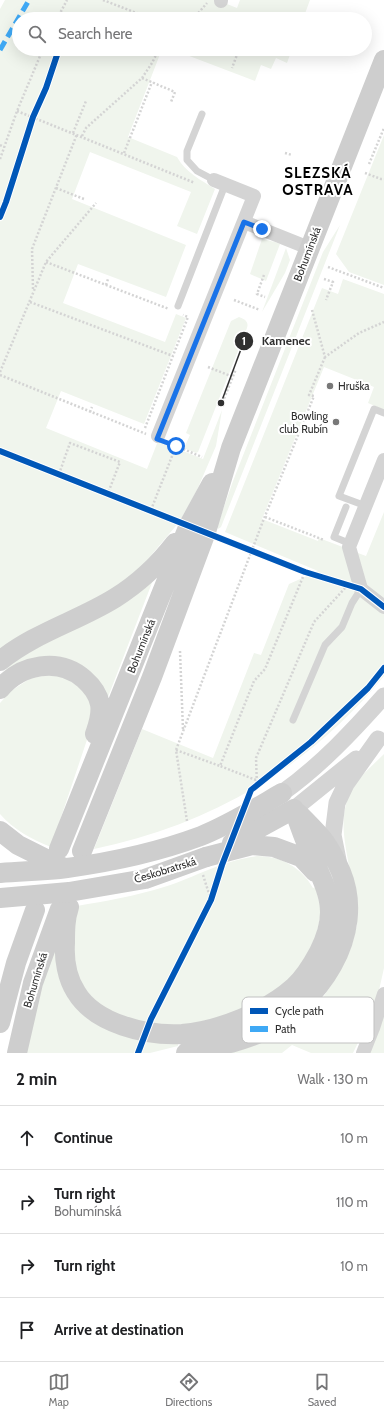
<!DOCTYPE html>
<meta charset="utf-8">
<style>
:root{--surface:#fff;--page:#f2f2f2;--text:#202124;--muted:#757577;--line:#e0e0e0;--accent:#787878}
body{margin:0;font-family:Cabin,sans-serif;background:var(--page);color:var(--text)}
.stop{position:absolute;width:12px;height:12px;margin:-9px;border:3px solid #1a73e8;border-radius:50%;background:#fff}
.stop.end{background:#1a73e8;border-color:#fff;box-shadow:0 1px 4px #0008}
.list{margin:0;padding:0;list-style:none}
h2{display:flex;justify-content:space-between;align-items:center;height:52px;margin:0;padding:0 16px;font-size:17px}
h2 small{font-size:13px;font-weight:400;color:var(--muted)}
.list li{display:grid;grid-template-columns:26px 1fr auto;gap:12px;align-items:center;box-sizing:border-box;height:64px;padding:0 16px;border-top:1px solid var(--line)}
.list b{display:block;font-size:15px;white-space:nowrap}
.list p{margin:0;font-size:13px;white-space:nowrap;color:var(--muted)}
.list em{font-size:13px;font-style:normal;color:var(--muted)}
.icon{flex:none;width:22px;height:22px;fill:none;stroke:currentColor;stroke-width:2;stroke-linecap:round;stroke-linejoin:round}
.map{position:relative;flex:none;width:384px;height:1053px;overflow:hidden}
.search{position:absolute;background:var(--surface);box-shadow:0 4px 16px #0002;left:12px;right:12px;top:12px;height:44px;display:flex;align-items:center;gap:10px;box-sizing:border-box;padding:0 14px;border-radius:22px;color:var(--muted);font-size:15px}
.sheet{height:308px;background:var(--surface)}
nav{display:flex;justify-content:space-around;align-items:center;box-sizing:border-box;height:56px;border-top:1px solid var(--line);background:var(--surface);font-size:11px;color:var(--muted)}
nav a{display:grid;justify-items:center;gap:2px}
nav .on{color:var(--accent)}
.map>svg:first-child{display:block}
.green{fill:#f0f5ed}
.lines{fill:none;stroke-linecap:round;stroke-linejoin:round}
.path{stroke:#d4d4d4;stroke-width:2.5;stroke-dasharray:2 2;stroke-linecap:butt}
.service{stroke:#d4d4d4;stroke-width:7}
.minor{stroke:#d4d4d4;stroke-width:14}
.tertiary{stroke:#d4d4d4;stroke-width:17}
.secondary{stroke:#cecece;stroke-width:20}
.secondary-bridge{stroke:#cecece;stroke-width:20}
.quiet{stroke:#3fa9f5;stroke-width:5;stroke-dasharray:10 5;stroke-linecap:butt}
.cycleway-casing{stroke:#fff;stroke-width:8}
.cycleway{stroke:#0057b8;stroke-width:6}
.route{stroke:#1a73e8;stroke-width:5}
.poi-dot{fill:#787878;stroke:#fff;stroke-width:1.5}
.labels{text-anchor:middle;stroke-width:4;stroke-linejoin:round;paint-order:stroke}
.street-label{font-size:11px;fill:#303030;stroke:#fff}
.poi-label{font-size:11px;fill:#303030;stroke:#fff;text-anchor:start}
.district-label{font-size:15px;font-weight:bold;letter-spacing:1px;fill:#000;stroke:#fff}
.key{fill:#fff;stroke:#c1c1c1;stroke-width:1}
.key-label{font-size:11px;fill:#303030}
.leader{fill:none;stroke:#303030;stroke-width:1.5}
.callout-dot{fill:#303030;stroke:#fff;stroke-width:1.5}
.mark-label{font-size:12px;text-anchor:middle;font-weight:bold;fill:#fff}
.callout-label{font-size:12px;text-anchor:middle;font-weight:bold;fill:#303030;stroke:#fff;stroke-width:4;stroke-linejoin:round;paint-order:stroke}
</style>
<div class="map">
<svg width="384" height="1053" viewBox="0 0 384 1053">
<rect width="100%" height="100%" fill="#fff"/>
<path class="green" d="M5,0H217L237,8L240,0H310L303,19H19V49H162L128,137L177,157C185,172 201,180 215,189L197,234L177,226L191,192L90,152L72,199L186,245L166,297L78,264L63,303L165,342L176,314L186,318L144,424L61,391L46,428L147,469L158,441L203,459L222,410L216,446L197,490L180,521L137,572L112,593L0,655V9Z
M171,49H292L287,63L276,58L271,69L261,65L255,81Z
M384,135V285L349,272L336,254Z
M340,225L221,527L218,529L217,527L233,481L323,252Z
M262,239L275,242L280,244L266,281L250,274Z
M286,248L290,260L285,273L262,312Z
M343,279L384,294V410L368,403L374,387L324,367L262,519L318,541L319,538L348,549L350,557L358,553L366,556L384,512V676C309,768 210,825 94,849L142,729L213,758L254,653L261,655L289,584L318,571L225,532L322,288L338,294Z
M239,317C245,319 249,322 247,328L198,452L196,453L184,448L190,435L186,433L231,321Z
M155,575L108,697L91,673L0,675L12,663Z
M61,673L91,697L93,722L51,847C31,839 14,830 0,814V703L11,691L31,678Z
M384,754V968L375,1008L353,1053H311L292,1045L282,1053H221L305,1015L322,999L337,976L351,948L357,925V900L348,867L349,866C343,833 337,806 360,778C367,770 376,762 384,754Z
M257,856C281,856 301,867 313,888L316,887L321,912L315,942L299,971L278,991L230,1015L181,1026L143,1024L106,1010L80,986L71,952L77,906C106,901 135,896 164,887C195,877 224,860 257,856Z
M55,947L70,997L178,1042V1046L150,1053H26L35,1007Z
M384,1012V1053H370Z"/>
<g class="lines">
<path class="path" d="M103,0L152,19
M57,19L67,0
M193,19L207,3
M231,49L238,52L232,68
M142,78L175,92L171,102
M17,111L195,183
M73,133L86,101
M82,136L86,128L142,78L152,63L159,49
M0,145L4,147
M124,153L152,82
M285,153L292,155
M0,159L17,111L43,49
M369,164L384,128
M365,173L381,179H384
M56,188L84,199
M46,262L169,309
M328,267L384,288
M264,275L257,294L265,297
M324,279L333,282L326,300
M106,285L108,279
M33,289L32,249L77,134
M234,300L260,310
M30,302L173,356
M312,310L325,357L359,333L384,322
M208,367L233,377
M0,372L46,262L96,203
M0,375L146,434
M221,406L236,369
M90,412L92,407
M145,428L188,317L183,315
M176,446L202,457
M59,474L70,443L120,462L108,493
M151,510L176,446L169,443
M265,517L324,540
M222,538L228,541
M180,651L183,730
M176,750L220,766
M256,780L220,766L254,681L265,669L305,572
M257,786L256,758L314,622L347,586
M187,821L176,750L263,521L314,396L309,395L325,357
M203,875L211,900"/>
<path class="service" d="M202,114L187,151V160L197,171L214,180
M178,306L225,185
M366,506L339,496L374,409L384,413
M346,507L334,537L351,544
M293,720L325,645L342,627L352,603L361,589"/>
<path class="minor" d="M221,1V0
M244,222L309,248
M158,436L254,196L214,180
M384,460L349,547L361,589L384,607
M363,1053L373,1028L384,994"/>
<path class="tertiary" d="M282,793C320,766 353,731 384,696
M294,809L356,759
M338,860L333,835L337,803L346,784L378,739"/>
<path class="secondary" d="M0,661C34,633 78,621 115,598C139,583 158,565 175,543
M0,689C21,664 59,657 84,679C92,686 98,694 100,704C102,715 98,725 95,734
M232,843L294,809
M59,849L189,525L212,483
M82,851L152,677L206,532L231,448L384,60
M206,857L252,845L274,847L301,857L315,872
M69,907C65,919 65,930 65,943C64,959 67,978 76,992C95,1024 147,1036 182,1034C219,1031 266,1012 294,987C305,977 312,965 319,952C325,940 330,926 330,912C330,891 318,871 310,852C304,838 299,824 294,809
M0,1023L16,963L35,910
M17,1053L33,983L60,909
M186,1053C211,1047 238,1043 262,1032C318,1005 367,935 341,872C337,862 328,845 321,837C314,829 306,821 298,813"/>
<path class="secondary-bridge" d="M0,831L18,845L64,868
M0,873C22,871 45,871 67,868C112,862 158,852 201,836C229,825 256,808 282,793
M0,898L69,892L145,879L206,857"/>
<path class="quiet" d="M0,50L29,0"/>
<g class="cycleway-casing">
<path id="cycleway" d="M0,217L6,202L33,117L46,88L59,49
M0,451L305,572L361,589L384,607
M138,1053L151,1019L211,900L222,865L251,790L311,742L368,688L384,668"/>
</g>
<use href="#cycleway" class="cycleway"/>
</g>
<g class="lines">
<path class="route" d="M176,446L157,439L244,222L262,229"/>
</g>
<g class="poi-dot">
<circle cx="330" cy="386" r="4"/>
<circle cx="336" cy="422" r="4"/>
</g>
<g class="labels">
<g class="street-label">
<text transform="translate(307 254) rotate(-69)" y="4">Bohumínská</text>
<text transform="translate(141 646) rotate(-68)" y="4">Bohumínská</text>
<text transform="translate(165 870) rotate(-17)" y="4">Českobratrská</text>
<text transform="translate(35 980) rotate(-73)" y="4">Bohumínská</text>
</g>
<g class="poi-label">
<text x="338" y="390">Hruška</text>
<text x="328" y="420" text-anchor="end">Bowling<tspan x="328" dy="13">club Rubín</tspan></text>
</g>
<g class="district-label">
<text x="318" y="178">SLEZSKÁ<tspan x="318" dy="17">OSTRAVA</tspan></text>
</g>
</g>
<rect x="242" y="997" width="132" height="46" rx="6" class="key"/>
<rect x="250" y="1008" width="18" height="6" fill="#0057b8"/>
<rect x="250" y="1026" width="18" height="6" fill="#3fa9f5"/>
<g class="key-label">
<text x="275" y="1015">Cycle path</text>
<text x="275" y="1033">Path</text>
</g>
<path class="leader" d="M221 403L244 341"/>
<g class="callout-dot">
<circle cx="221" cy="403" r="4"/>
<circle cx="244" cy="341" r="10"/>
</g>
<g class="mark-label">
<text x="244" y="345">1</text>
</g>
<g class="callout-label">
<text x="286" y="345">Kamenec</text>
</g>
</svg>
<div class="stop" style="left:176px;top:446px"></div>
<div class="stop end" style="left:262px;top:229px"></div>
<div class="search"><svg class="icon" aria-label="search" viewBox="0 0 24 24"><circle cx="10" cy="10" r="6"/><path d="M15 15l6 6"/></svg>Search here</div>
</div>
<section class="sheet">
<h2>2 min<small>Walk · 130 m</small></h2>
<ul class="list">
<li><svg class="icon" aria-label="ahead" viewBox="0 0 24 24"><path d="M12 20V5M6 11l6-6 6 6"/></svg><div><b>Continue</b></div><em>10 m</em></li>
<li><svg class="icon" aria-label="right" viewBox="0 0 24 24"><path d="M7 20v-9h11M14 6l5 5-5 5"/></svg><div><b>Turn right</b><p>Bohumínská</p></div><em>110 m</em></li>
<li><svg class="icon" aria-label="right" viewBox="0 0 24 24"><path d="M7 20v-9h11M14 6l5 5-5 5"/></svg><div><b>Turn right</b></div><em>10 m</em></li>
<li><svg class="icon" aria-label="arrive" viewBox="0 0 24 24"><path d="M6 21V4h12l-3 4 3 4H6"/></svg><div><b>Arrive at destination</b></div></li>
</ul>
</section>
<nav>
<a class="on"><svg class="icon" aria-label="map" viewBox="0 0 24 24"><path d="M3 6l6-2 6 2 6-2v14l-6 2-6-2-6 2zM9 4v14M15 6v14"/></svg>Map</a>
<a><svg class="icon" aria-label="directions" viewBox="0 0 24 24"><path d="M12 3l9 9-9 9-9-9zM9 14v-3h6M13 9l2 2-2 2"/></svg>Directions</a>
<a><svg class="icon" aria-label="saved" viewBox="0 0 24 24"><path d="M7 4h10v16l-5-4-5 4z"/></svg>Saved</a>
</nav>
